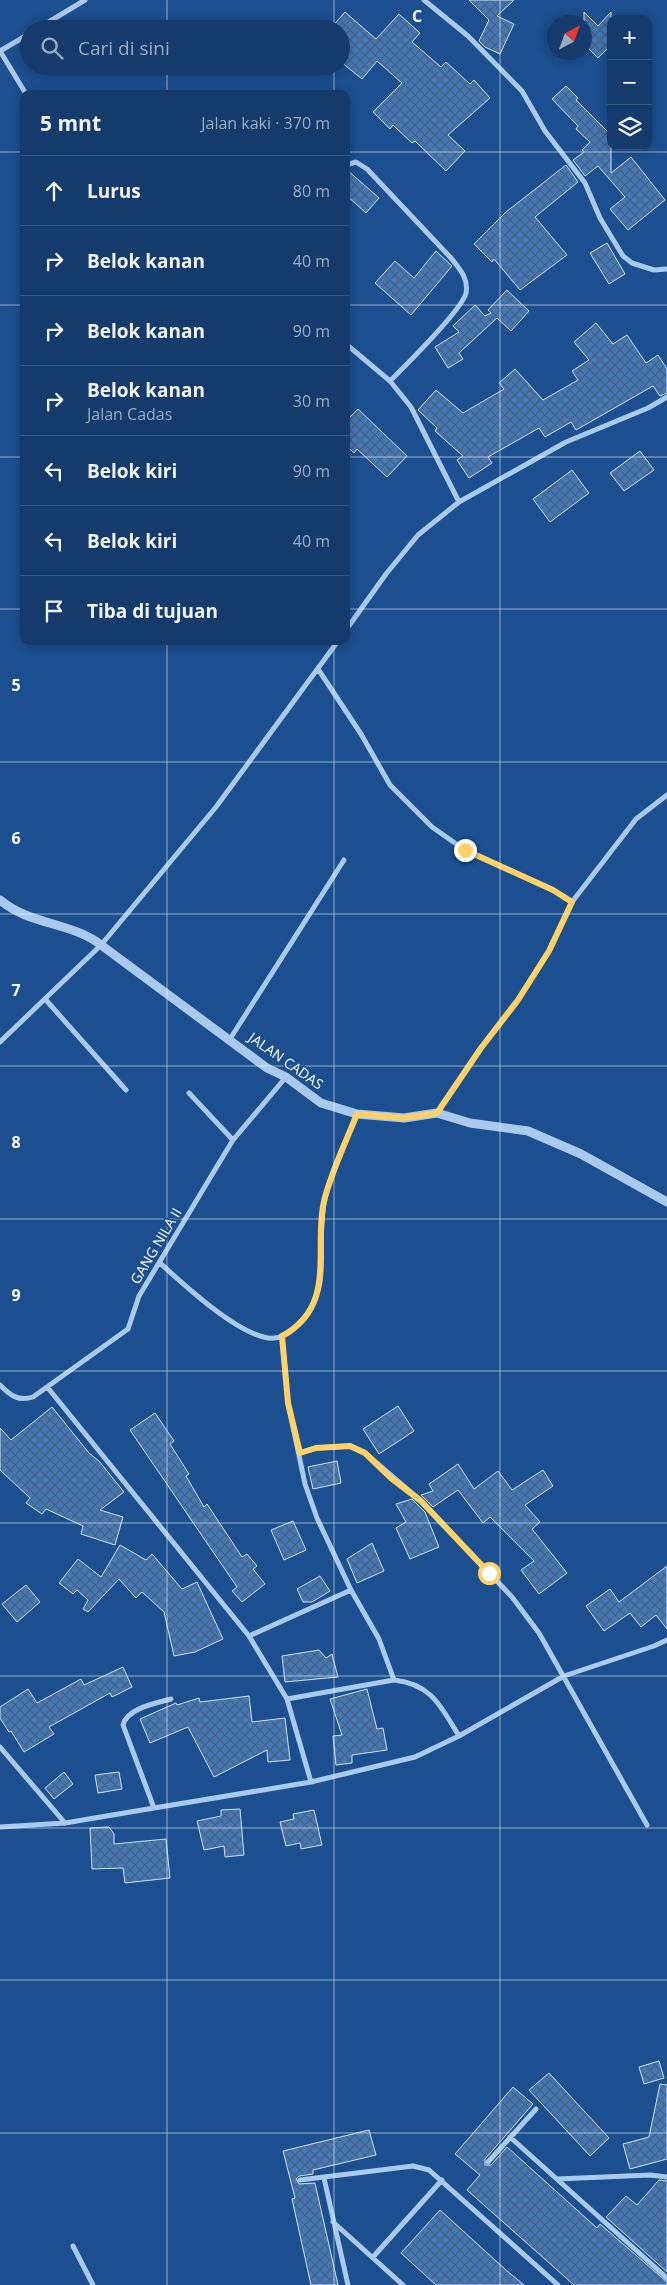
<!DOCTYPE html>
<html lang="id">
<meta charset="utf-8">
<style>
:root{--surface:#143b6b;--page:#214673;--text:#f1f3f6;--muted:#9dadc1;--line:#33557e}
body{margin:0;font-family:"Open Sans",sans-serif;background:var(--page);color:var(--text)}
.controls{position:absolute;right:15px;top:15px;display:grid;overflow:hidden;border-radius:10px;box-shadow:0 2px 12px #0003}
.controls button{width:45px;height:45px;display:grid;place-items:center;padding:0;border:0;border-bottom:1px solid var(--line);background:var(--surface);color:var(--text);font:25px sans-serif}
.compass{position:absolute;left:547px;top:15px;width:45px;height:45px;border-radius:50%;background:var(--surface);box-shadow:0 2px 12px #0003;rotate:41deg}
.stop{position:absolute;width:15px;height:15px;margin:-11px;border:4px solid #ffd166;border-radius:50%;background:#fff}
.stop.end{background:#ffd166;border-color:#fff;box-shadow:0 1px 5px #0008}
.list{margin:0;padding:0;list-style:none}
h2{display:flex;justify-content:space-between;align-items:center;height:65px;margin:0;padding:0 20px;font-size:21px}
h2 small{font-size:16px;font-weight:400;color:var(--muted)}
.list li{display:grid;grid-template-columns:32px 1fr auto;gap:15px;align-items:center;box-sizing:border-box;height:70px;padding:0 20px;border-top:1px solid var(--line)}
.list b{display:block;font-size:19px;white-space:nowrap}
.list p{margin:0;font-size:16px;white-space:nowrap;color:var(--muted)}
.list em{font-size:16px;font-style:normal;color:var(--muted)}
.icon{flex:none;width:28px;height:28px;fill:none;stroke:currentColor;stroke-width:2;stroke-linecap:round;stroke-linejoin:round}
.map{position:relative;flex:none;width:667px;height:2285px;overflow:hidden}
.search{position:absolute;background:var(--surface);box-shadow:0 2px 12px #0003;left:20px;top:20px;width:330px;height:55px;display:flex;align-items:center;gap:12px;box-sizing:border-box;padding:0 18px;border-radius:28px;color:var(--muted);font-size:19px}
.panel{position:absolute;background:var(--surface);box-shadow:0 2px 12px #0003;left:20px;top:90px;width:330px;height:555px;border-radius:10px}
.map>svg:first-child{display:block}
.building{fill:url(#building-cross-hatch);stroke:#cfe3fa}
.lines{fill:none;stroke-linecap:round;stroke-linejoin:round}
.minor{stroke:#a9c9ee;stroke-width:5}
.tertiary{stroke:#a9c9ee;stroke-width:9}
.route{stroke:#ffd166;stroke-width:6}
.grid{fill:none;stroke:#fff;stroke-width:1;stroke-opacity:0.55}
.labels{text-anchor:middle;stroke-width:4;stroke-linejoin:round;paint-order:stroke}
.street-label{font-size:14px;fill:#fff;stroke:#1b4f8f}
.grid-label{font-size:16px;text-anchor:middle;font-weight:bold;fill:#fff;stroke:#1b4f8f;stroke-width:4;stroke-linejoin:round;paint-order:stroke}
</style>
<div class="map">
<svg width="667" height="2285" viewBox="0 0 667 2285">
<defs>
<pattern id="building-cross-hatch" width="8" height="8" patternUnits="userSpaceOnUse" patternTransform="scale(1.25)"><rect width="8" height="8" fill="#4478b7"/><path d="M0 0l8 8M0 8l8-8" fill="none" stroke="#486282"/></pattern>
</defs>
<rect width="100%" height="100%" fill="#1b4f8f"/>
<path class="building" d="M469,0H514L497,16L514,24L500,54L485,47L479,41L489,20Z
M345,12L376,39L399,14L420,33L412,42L441,67L446,62L470,84L474,80L490,98L448,135L465,151L446,171L415,141L412,143L393,125L390,129L373,112L402,83L377,61L362,79L341,62V29L331,28Z
M584,12L598,26L611,12V45L598,58L584,44Z
M566,86L578,98L576,100L611,135V173L631,157L665,200L628,230L610,209L625,197L598,166L585,176L573,160L584,152L582,150L590,142L576,129L578,126L552,99Z
M566,165L578,182L535,217L567,255L520,290L494,259L492,262L474,244L506,212Z
M346,169L379,198L366,213L346,195Z
M607,243L625,274L609,284L590,253Z
M436,251L452,266L411,315L375,283L395,261L414,278Z
M507,290L529,311L511,331L497,318L459,353L463,359L448,368L435,347L459,332L453,326L475,305L485,316L491,313L488,310Z
M596,323L613,344L627,335L646,363L658,355L667,369V393L660,396L653,386L576,430L571,422L545,437L539,428L488,457L492,463L469,478L457,460L463,456L435,431L437,428L418,410L436,390L463,413L504,389L499,383L515,369L543,400L578,380L572,371L589,360L574,342Z
M358,409L407,456L387,477L357,449L354,453L346,445V421Z
M640,451L654,470L624,491L610,473Z
M572,470L589,493L550,522L533,499Z
M398,1406L414,1431L379,1454L363,1429Z
M52,1407L89,1453L99,1461L124,1492L100,1510L123,1517L115,1545L81,1534L83,1526L46,1509L42,1514L26,1503L30,1498L0,1470V1428L11,1440Z
M155,1413L174,1441L170,1444L189,1474L186,1476L204,1507L207,1504L242,1557L247,1554L257,1566L253,1569L265,1584L242,1602L232,1591L237,1587L130,1430Z
M337,1461L341,1483L313,1489L308,1467Z
M458,1464L474,1489L498,1471L512,1490L543,1470L553,1486L525,1505L540,1522L532,1529L567,1573L539,1594L521,1570L534,1561L490,1517L483,1523L458,1490L433,1507L421,1495L433,1491L429,1484Z
M412,1499L425,1512L439,1547L410,1559L396,1528L406,1522L396,1504Z
M293,1521L306,1550L284,1560L271,1530Z
M372,1543L384,1571L357,1583L347,1559Z
M120,1545L146,1560L152,1554L182,1589L197,1582L223,1639L195,1652L174,1656L164,1612L142,1592L136,1598L119,1579L88,1612L83,1609L88,1600L77,1590L73,1594L59,1583L78,1559L101,1577Z
M667,1566V1629L656,1615L641,1627L630,1613L604,1631L586,1606L610,1589L619,1602Z
M320,1576L330,1591L312,1602H303L297,1589Z
M26,1585L40,1602L17,1622L2,1604Z
M319,1650L326,1658L332,1654L338,1677L285,1682L282,1656Z
M123,1667L132,1687L112,1697L110,1693L49,1727L54,1734L24,1752L11,1731L9,1732L0,1718V1707L28,1689L37,1703L81,1679L84,1685Z
M367,1689L377,1729L383,1728L387,1750L352,1755V1763L336,1765L333,1736L342,1735L330,1699Z
M249,1696L252,1722L285,1718L290,1760L268,1762L267,1750L214,1777L188,1727L150,1743L140,1719L176,1703L177,1705L199,1698L200,1702Z
M64,1772L73,1784L54,1799L45,1788Z
M119,1772L122,1789L98,1793L95,1775Z
M240,1809L244,1855L225,1857L224,1846L204,1850L197,1821L221,1816V1810Z
M314,1810L322,1845L301,1849L300,1843L286,1846L280,1822L294,1819L293,1814Z
M109,1827L114,1834V1844L166,1839L170,1878L125,1883L123,1868L92,1869L90,1828Z
M659,2061L664,2078L644,2084L639,2067Z
M549,2073L609,2138L590,2156L529,2090Z
M660,2084L667,2085V2159L630,2169L623,2144L649,2137Z
M513,2087L533,2104L485,2159V2165H491L507,2147L597,2228L600,2224L667,2282V2285H574L467,2190L480,2175L455,2154Z
M369,2130L376,2155L313,2170V2174L299,2176L296,2179L299,2184L315,2183L338,2285H311L292,2199L295,2198L283,2151Z
M659,2180L667,2181V2272L606,2217L626,2196L637,2205Z
M440,2210L506,2270L524,2285H436L401,2253Z"/>
<g class="lines">
<path class="minor" d="M424,0L468,36L522,91L545,131L585,183L600,218L623,256L632,263L654,270L667,269
M37,29L85,0
M26,94L0,51L29,34
M346,165L356,162L367,169L451,258C459,268 469,279 466,293C462,310 405,366 390,381
M346,344L390,381L411,407L459,502
M346,630L386,574L418,535L459,502L566,442L648,408L667,397
M318,669L361,734L390,785L432,827L465,850L553,890L572,902
M45,999L126,1090
M230,1039L344,860
M0,1042L101,945L216,807L338,641
M189,1093L233,1140
M437,1113L481,1048L518,1000L549,951L572,902L636,819L667,795
M160,1263C184,1285 236,1333 268,1338C280,1340 290,1333 298,1325C311,1314 317,1298 320,1282C324,1254 318,1227 325,1199C331,1170 346,1142 357,1114
M282,1336L288,1403L305,1484L317,1518L351,1590L379,1639L394,1680
M0,1385C10,1395 18,1402 33,1397L128,1329L139,1296L213,1173L233,1140L286,1077
M48,1388L249,1636L287,1699L394,1680C432,1684 441,1707 459,1736
M300,1453L316,1448L350,1446L365,1453L421,1501L512,1597L539,1633L647,1825
M249,1636L351,1590
M287,1699L311,1782
M0,1747L65,1823
M154,1808L123,1725C127,1708 157,1703 171,1699
M0,1827L65,1823L154,1808L311,1782L415,1757L459,1736L564,1676L654,1646L667,1640
M510,2137L667,2278
M488,2162L536,2109
M324,2178L348,2285
M557,2179L650,2175L667,2177
M300,2180L413,2166L429,2170L558,2285
M333,2222L403,2285
M73,2246L93,2285
M373,2257L442,2180"/>
<path class="tertiary" d="M0,900C28,924 67,922 97,942L267,1068L286,1077L321,1103L357,1114L404,1118L437,1113L470,1123L528,1131L581,1154L667,1202"/>
</g>
<g class="lines">
<path class="route" d="M465,850L553,890L572,902L549,951L518,1000L481,1048L437,1113L404,1118L357,1114C346,1141 333,1169 325,1197C312,1247 339,1305 282,1336L288,1403L300,1453L316,1448L350,1446L365,1453L391,1478L421,1501L489,1573"/>
</g>
<path class="grid" d="M167,0V29M334,0V29M500,0V2285M167,66V94M334,66V94M0,152H24M346,152H667M0,305H24M346,305H667M0,457H24M346,457H667M0,609H24M346,609H667M167,641V2285M334,641V2285M0,762H667M0,914H667M0,1066H667M0,1219H667M0,1371H667M0,1523H667M0,1676H667M0,1828H667M0,1980H667M0,2133H667"/>
<g class="labels">
<g class="street-label">
<text transform="translate(286 1061) rotate(35)" y="5">JALAN CADAS</text>
<text transform="translate(156 1246) rotate(-59)" y="5">GANG NILA II</text>
</g>
</g>
<g class="grid-label">
<text x="417" y="22">C</text>
<text x="16" y="691">5</text>
<text x="16" y="844">6</text>
<text x="16" y="996">7</text>
<text x="16" y="1148">8</text>
<text x="16" y="1301">9</text>
</g>
</svg>
<div class="controls">
<button>+</button>
<button>−</button>
<button><svg class="icon" aria-label="layers" viewBox="0 0 24 24"><path d="M12 4l9 5-9 5-9-5zM3 14l9 5 9-5"/></svg></button>
</div>
<svg class="compass" viewBox="-18 -18 36 36"><path d="M0-13l5 13h-10z" fill="#e53935"/><path d="M0 13l5-13h-10z" fill="#9dadc1"/></svg>
<div class="stop" style="left:489px;top:1573px"></div>
<div class="stop end" style="left:465px;top:850px"></div>
<div class="search"><svg class="icon" aria-label="search" viewBox="0 0 24 24"><circle cx="10" cy="10" r="6"/><path d="M15 15l6 6"/></svg>Cari di sini</div>
<section class="panel">
<h2>5 mnt<small>Jalan kaki · 370 m</small></h2>
<ul class="list">
<li><svg class="icon" aria-label="ahead" viewBox="0 0 24 24"><path d="M12 20V5M6 11l6-6 6 6"/></svg><div><b>Lurus</b></div><em>80 m</em></li>
<li><svg class="icon" aria-label="right" viewBox="0 0 24 24"><path d="M7 20v-9h11M14 6l5 5-5 5"/></svg><div><b>Belok kanan</b></div><em>40 m</em></li>
<li><svg class="icon" aria-label="right" viewBox="0 0 24 24"><path d="M7 20v-9h11M14 6l5 5-5 5"/></svg><div><b>Belok kanan</b></div><em>90 m</em></li>
<li><svg class="icon" aria-label="right" viewBox="0 0 24 24"><path d="M7 20v-9h11M14 6l5 5-5 5"/></svg><div><b>Belok kanan</b><p>Jalan Cadas</p></div><em>30 m</em></li>
<li><svg class="icon" aria-label="left" viewBox="0 0 24 24"><path d="M17 20v-9H6M10 6l-5 5 5 5"/></svg><div><b>Belok kiri</b></div><em>90 m</em></li>
<li><svg class="icon" aria-label="left" viewBox="0 0 24 24"><path d="M17 20v-9H6M10 6l-5 5 5 5"/></svg><div><b>Belok kiri</b></div><em>40 m</em></li>
<li><svg class="icon" aria-label="arrive" viewBox="0 0 24 24"><path d="M6 21V4h12l-3 4 3 4H6"/></svg><div><b>Tiba di tujuan</b></div></li>
</ul>
</section>
</div>
